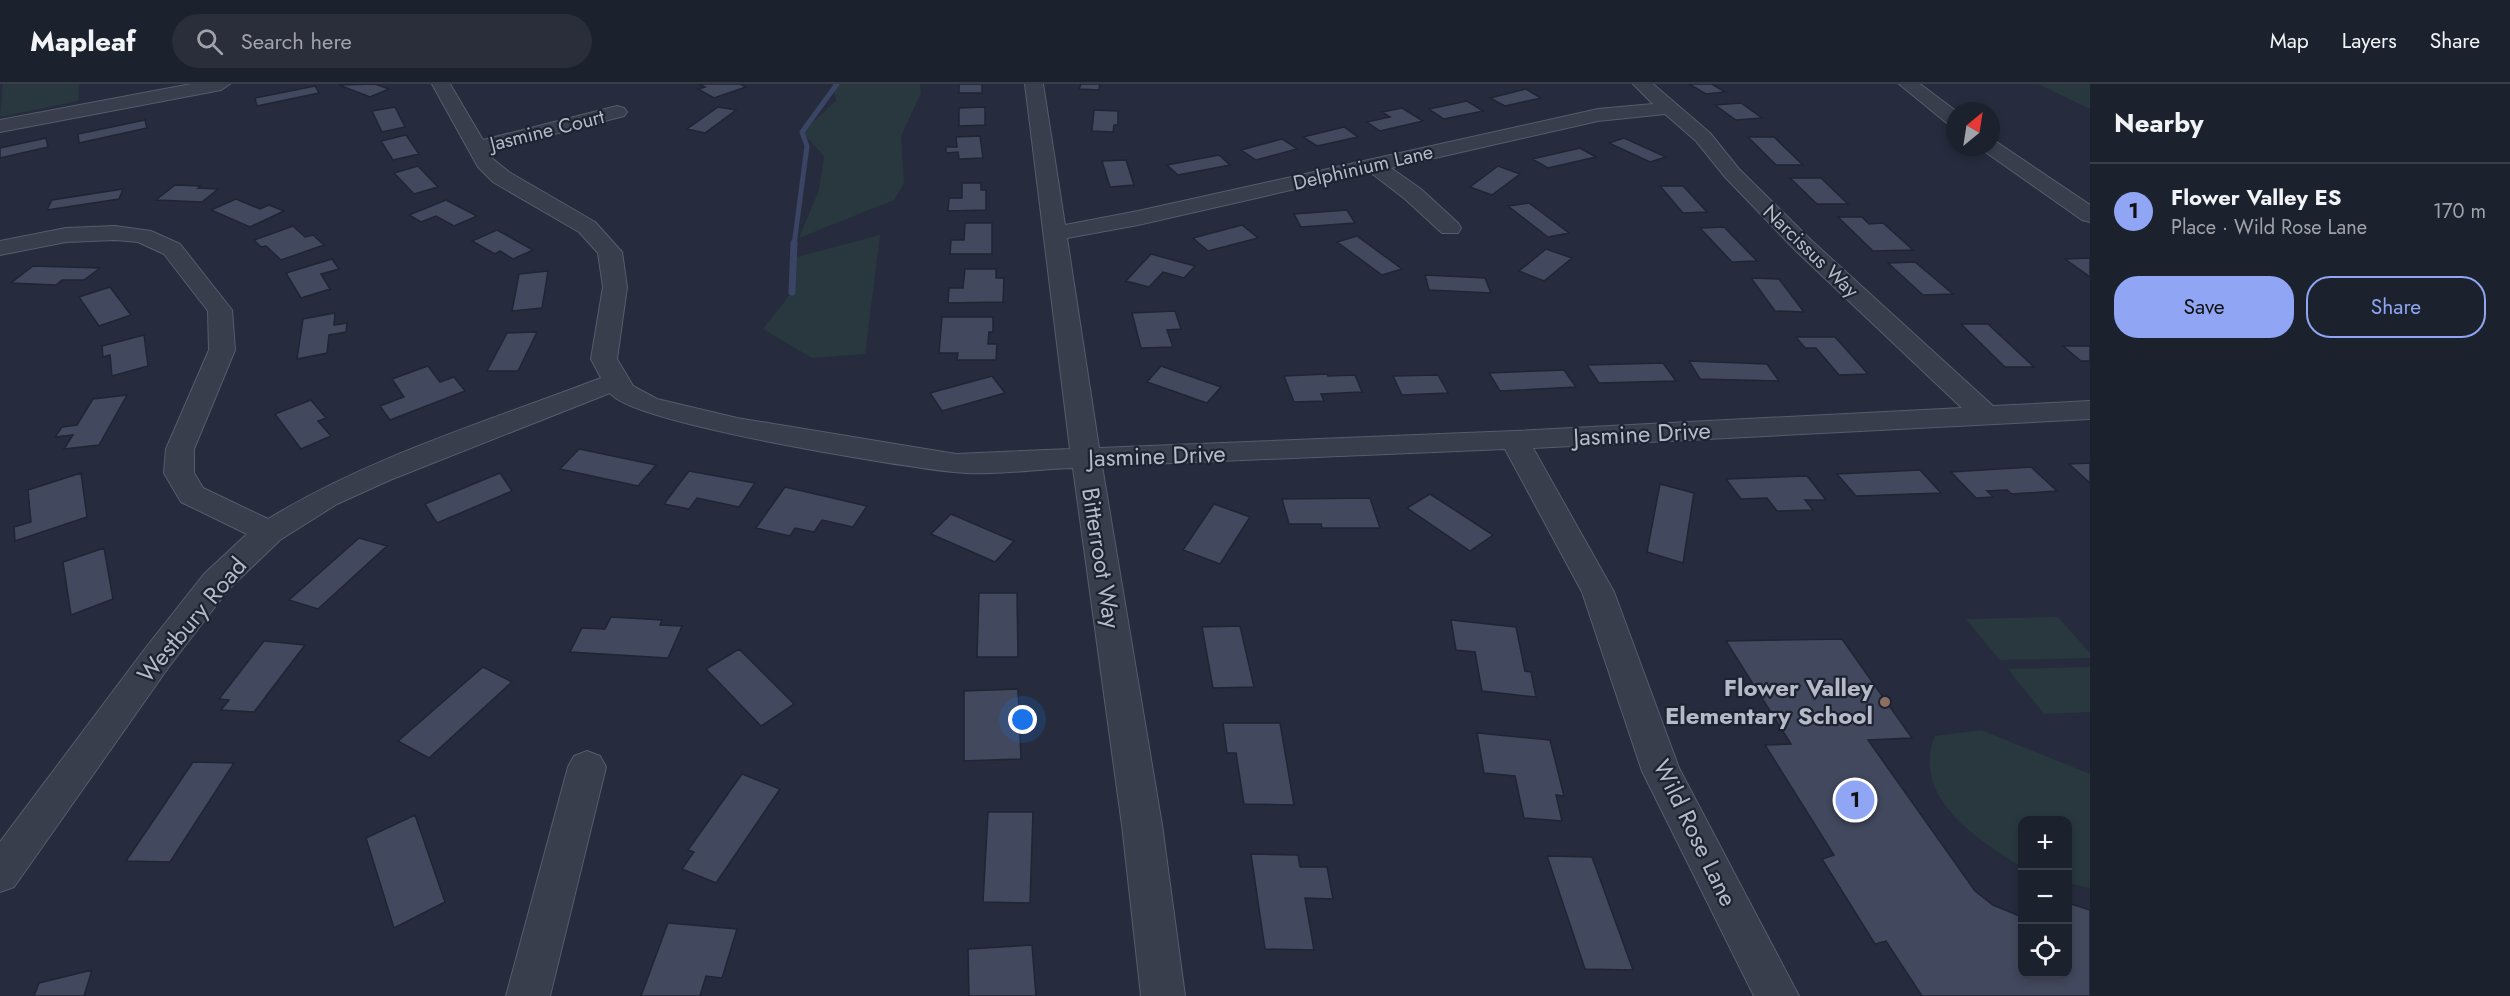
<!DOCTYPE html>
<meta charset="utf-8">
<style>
:root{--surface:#1c212e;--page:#292e3a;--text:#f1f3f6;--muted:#a0a3aa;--line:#3a3e4a;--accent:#90a5f3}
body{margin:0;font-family:Jost,sans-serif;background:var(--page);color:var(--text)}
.controls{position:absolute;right:18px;bottom:18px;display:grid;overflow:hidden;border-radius:12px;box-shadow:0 3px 9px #0003}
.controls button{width:54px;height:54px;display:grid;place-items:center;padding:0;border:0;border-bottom:2px solid var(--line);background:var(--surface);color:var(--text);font:30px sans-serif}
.compass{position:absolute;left:1946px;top:18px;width:54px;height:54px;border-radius:50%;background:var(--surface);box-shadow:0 3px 9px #0003;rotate:30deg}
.you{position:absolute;left:1023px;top:636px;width:21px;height:21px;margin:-15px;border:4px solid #fff;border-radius:50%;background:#1a73e8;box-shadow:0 0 0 9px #1a73e833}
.badge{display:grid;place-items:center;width:39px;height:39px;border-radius:50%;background:var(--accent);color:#111;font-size:20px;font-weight:700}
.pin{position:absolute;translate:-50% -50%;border:3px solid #fff;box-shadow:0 2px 6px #0006}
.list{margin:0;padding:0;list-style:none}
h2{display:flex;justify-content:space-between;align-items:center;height:78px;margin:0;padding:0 24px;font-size:26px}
h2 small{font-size:20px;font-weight:400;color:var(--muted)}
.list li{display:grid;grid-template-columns:39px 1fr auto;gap:18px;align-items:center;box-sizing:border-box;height:96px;padding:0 24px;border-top:2px solid var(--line)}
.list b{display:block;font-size:22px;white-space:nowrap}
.list p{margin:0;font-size:20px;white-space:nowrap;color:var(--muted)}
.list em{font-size:20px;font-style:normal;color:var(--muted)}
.actions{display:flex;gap:12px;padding:18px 24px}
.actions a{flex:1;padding:14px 0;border:2px solid var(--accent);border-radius:24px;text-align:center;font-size:21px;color:var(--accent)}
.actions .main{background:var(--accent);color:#111}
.icon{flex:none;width:33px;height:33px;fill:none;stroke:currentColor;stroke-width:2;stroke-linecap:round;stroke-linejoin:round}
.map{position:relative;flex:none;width:2090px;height:912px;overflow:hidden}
header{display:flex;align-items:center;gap:36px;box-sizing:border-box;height:84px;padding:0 30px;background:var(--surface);border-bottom:2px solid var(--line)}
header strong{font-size:28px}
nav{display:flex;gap:33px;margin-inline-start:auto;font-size:21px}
.search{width:420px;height:54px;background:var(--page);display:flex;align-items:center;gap:15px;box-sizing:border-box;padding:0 21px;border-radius:33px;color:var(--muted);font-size:22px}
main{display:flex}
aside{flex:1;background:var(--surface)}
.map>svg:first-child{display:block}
.green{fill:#28383e}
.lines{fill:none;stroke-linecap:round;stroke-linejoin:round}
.stream-far1{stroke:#3a4464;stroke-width:5}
.stream{stroke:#3a4464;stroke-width:7}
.building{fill:#42485d;stroke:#202534;stroke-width:1.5}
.minor-casing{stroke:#575c6b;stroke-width:2}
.minor{fill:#393e4d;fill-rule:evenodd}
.education-dot{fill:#8d6e63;stroke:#1e2332;stroke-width:2}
.labels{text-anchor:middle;stroke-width:4.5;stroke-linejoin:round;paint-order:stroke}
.far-street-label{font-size:20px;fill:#b5bac8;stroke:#1e2332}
.street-label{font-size:24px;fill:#b5bac8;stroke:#1e2332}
.poi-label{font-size:24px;font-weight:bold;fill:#b5bac8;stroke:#1e2332;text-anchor:end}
</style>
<header>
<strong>Mapleaf</strong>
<div class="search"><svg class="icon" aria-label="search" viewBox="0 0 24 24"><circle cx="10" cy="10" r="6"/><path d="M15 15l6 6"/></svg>Search here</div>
<nav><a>Map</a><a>Layers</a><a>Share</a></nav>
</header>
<main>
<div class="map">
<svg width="2090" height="912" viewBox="0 0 2090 912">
<rect width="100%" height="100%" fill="#262c3d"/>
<path class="green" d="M3,0H79L78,17L0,33Z
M832,0H920L921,9L901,52L904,99L894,116L799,154L819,106L824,72L802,48L836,17Z
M2038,0H2090V25Z
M880,151L865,270L812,274L763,245L792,208L793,174Z
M2058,533L2090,569V574L2000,576L1966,535Z
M2090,583V628L2044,630L2008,585Z
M1981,646L2090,690V804L2068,799V736H2022V783C1978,756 1910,713 1935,652Z"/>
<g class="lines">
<path class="stream-far1" d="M794,161L807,62L802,48L837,0"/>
<path class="stream" d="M792,208L794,159"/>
</g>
<path class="building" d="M375,0L389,5L370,13L339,1Z
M699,0H740L746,3L714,14L698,5L705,3Z
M959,0H982V9H959Z
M1081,0H1100L1099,6L1079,5Z
M1689,0H1712L1725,8L1706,10Z
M315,2L319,9L257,22L255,14Z
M1526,5L1541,14L1505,22L1490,14Z
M1467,17L1483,27L1444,35L1429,25Z
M1741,19L1762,34L1736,36L1715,21Z
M395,23L405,43L382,48L372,27Z
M718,23L736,26L705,49L687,45Z
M985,23V41L959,42V24Z
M1402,24L1423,37L1380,47L1367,38L1390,33L1382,28Z
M1094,26L1118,27V41H1114L1113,48L1092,47Z
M145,36L147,44L79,59L78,50Z
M1344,43L1358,53L1317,62L1303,53Z
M406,51L419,70L393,76L381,57Z
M980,52L983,74L959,75L958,68L946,69V63H957L956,53Z
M1748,53H1774L1803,81H1776Z
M46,54L48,63L0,74V64Z
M1624,54L1666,73L1650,78L1609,59Z
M1282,55L1297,65L1256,76L1241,66Z
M1580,64L1596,73L1548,84L1532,75Z
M1219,71L1230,81L1178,91L1167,81Z
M1126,76L1134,101L1110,103L1102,77Z
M418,82L438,103L414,110L394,89Z
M1498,82L1520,90L1492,111L1470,103Z
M1790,94H1821L1848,120H1817Z
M962,99H981V106H986V126L948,127L949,114H962Z
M175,101L201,102L198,104L218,105L202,118L156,116Z
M1660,102H1683L1707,128L1683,129Z
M123,105L119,115L47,126L52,116Z
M236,115L260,125L269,121L284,127L250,143L211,126Z
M446,116L477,132L454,142L436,132L421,138L409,131Z
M1529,119L1569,149L1548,153L1508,122Z
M1347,126L1355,139L1301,143L1294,130Z
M1838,133H1862L1869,140L1883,139L1913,166L1873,167Z
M965,139H992V170H950L951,156H964Z
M1242,141L1258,154L1208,167L1193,154Z
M293,142L305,153L313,151L324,161L281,176L266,162L261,163L254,156Z
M1724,143L1757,177L1732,178L1700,144Z
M497,146L533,166L513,175L500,167L495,170L472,157Z
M1357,152L1402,185L1382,191L1337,158Z
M1546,165L1572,174L1544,197L1519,187Z
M1151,170L1195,182L1184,194L1163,188L1149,203L1126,197Z
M2090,174V193L2065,175Z
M332,175L339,185L321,190L330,205L301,214L286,189Z
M1915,178L1953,210L1923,211L1888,179Z
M33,182L100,184L84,196H62L56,201L11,199Z
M965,185H996V194H1004L1003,218L948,219L949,204H963Z
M548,187L542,224L512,227L519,190Z
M1425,191L1485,194L1491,209L1429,206Z
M1751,194L1779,195L1804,228L1775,227Z
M110,203L131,231L99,242L79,213Z
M1175,227L1181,245L1167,246L1173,263L1141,264L1132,229Z
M335,229L334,241L347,239L346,248L329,251L327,269L297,275L303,235Z
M942,233H993V248H989L988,260H997L996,276H957L958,269H939Z
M1961,240H1988L2034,283H2005Z
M537,248L518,287H487L507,249Z
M144,251L148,282L112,292L110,271L103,273L102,262Z
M1796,253H1835L1868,290L1839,291L1816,264H1805Z
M2063,262H2090V277H2081Z
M1689,277L1767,280L1779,297L1700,295Z
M1663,279L1676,297L1599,299L1587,281Z
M428,282L440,298L454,293L465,307L390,336L380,322L404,313L392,295Z
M1161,282L1221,303L1207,319L1147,298Z
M1564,286L1576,303L1500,307L1489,289Z
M1327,290L1328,292L1355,291L1362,308L1321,310L1324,317L1294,318L1284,292Z
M1438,291L1448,309L1402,311L1393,292Z
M992,292L1005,309L942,327L930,309Z
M127,311L99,361L64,365L73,351L55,353L62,343L77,341L93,315Z
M311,316L326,334L318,337L331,352L301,365L275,330Z
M579,365L656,381L638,402L560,385Z
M2090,379V399L2069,380Z
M2031,383L2057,407L2012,410L2007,406L1987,407L1993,413L1976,414L1951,388Z
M1920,386L1941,409L1856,412L1837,390Z
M689,387L755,399L739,423L697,414L689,425L664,420Z
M81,389L87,433L15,457L14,443L31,438L28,406Z
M500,389L512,407L437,439L425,420Z
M1807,392L1826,416H1805L1813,426L1777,427L1767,414L1741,415L1726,395Z
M1660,400L1694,409L1683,479L1647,468Z
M785,403L867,422L853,443L822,436L814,448L795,444L790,452L756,444Z
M1430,410L1493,451L1470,467L1407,424Z
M1370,414L1380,444H1322L1321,440H1289L1282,415Z
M1214,420L1250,433L1220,480L1183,466Z
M951,430L1014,457L995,478L931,450Z
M359,454L387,462L318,525L289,516Z
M104,464L113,515L71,531L63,478Z
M979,509H1017L1018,573H977Z
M611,533L662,536L660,541L682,542L668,574L570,568L582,544L605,545Z
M1451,536L1516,543L1525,587L1531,588L1536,613L1482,607L1475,568L1456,566Z
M1240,542L1254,603L1213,604L1202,543Z
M1842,555L1912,654L1868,656L1975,807L1993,821L2022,833V890H2068V819L2090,826V912H1922L1886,857L1875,860L1822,775L1834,771L1765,661L1791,660L1726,557Z
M264,557L305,561L254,628L221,626L229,616L219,615Z
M739,565L794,620L761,642L706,585Z
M483,583L512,598L429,674L398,657Z
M1018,605L1021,675L964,677V607Z
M1223,639H1280L1294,721L1244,720L1236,669H1227Z
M1477,649L1550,656L1564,712L1556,711L1562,737L1524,734L1515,692L1484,689Z
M193,678L234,679L170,778L126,777Z
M742,690L780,705L716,799L682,785L694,768L688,766Z
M988,728H1033L1030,819L983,818Z
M415,731L445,818L394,844L366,754Z
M1251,770L1298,771L1300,783H1327L1333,815L1305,814L1314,866L1265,865Z
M1547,772L1592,773L1633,886L1585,885Z
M668,839L737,845L722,894L706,892L700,912H641Z
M1032,861L1036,912H969L968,865Z
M92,886L84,912H34L39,899Z"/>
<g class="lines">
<g class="minor-casing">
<path id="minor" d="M191,0H230L221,6L0,48V36Z
M432,0H450L483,56L617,22L624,24L627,28L624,32L489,67L493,75L509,88L595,138L622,168L627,203L617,275L633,302L657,315L737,334L956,370L1070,365L1025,0H1043L1065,141L1138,127L1598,25L1653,20L1633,0H1653L1710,49L1739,85L1812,157L1993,322L2090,317V335L1533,364L1614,508L1679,684L1799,912H1754L1642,687L1582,508L1505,365L1102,382L1162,741L1185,912H1141L1122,741L1073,384C1036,385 989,392 954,388C904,383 632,340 610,309L390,396L337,420L280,456L228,506L168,584L14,803L0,808V758L144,566L204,490L247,450L181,418L164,389L166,365L209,266L208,227L164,170L138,158L115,156L66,158L0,171V157L66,144L115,142L151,147L180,160L232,226L235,266L194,365V389L203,404L268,435C371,372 489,337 601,294L591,275L603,203L598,169L579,148L493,98L478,83ZM1665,30L1696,57L1725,93L1796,167L1962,324L1514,347L1099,364L1067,154L1138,141L1370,88L1405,115L1442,149H1458L1461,144L1458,139L1421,105L1391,84L1598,37Z
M1899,0H1920L1956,27L1955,42L1948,40Z
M1991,57L1998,59L2090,121V138L2082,136L1984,67L1981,63H1991Z
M587,667L600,672L606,683L550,912H506L568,683L574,672Z"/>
</g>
<use href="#minor" class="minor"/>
</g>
<circle class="education-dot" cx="1885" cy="618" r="6"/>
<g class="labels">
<g class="far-street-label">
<text transform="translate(547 46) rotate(-14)" y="7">Jasmine Court</text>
<text transform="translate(1363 83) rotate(-13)" y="7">Delphinium Lane</text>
<text transform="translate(1811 167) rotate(44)" y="7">Narcissus Way</text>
</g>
<g class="street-label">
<text transform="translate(1642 350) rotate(-3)" y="8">Jasmine Drive</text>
<text transform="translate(1157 372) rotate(-2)" y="8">Jasmine Drive</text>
<text transform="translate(1101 474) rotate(81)" y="8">Bitterroot Way</text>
<text transform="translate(192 536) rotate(-50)" y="8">Westbury Road</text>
<text transform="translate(1695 749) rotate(64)" y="8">Wild Rose Lane</text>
</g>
<g class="poi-label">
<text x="1873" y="612">Flower Valley<tspan x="1873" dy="28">Elementary School</tspan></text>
</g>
</g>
</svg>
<div class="controls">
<button>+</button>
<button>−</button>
<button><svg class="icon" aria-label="locate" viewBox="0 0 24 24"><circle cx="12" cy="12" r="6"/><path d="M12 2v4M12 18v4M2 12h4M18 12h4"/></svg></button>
</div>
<svg class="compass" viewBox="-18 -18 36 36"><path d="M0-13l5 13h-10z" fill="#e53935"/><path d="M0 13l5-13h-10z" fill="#a0a3aa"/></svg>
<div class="you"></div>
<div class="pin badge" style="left:1855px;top:716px">1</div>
</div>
<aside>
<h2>Nearby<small></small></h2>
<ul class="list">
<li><span class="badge">1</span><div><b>Flower Valley ES</b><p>Place · Wild Rose Lane</p></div><em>170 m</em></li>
</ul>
<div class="actions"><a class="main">Save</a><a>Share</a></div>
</aside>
</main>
